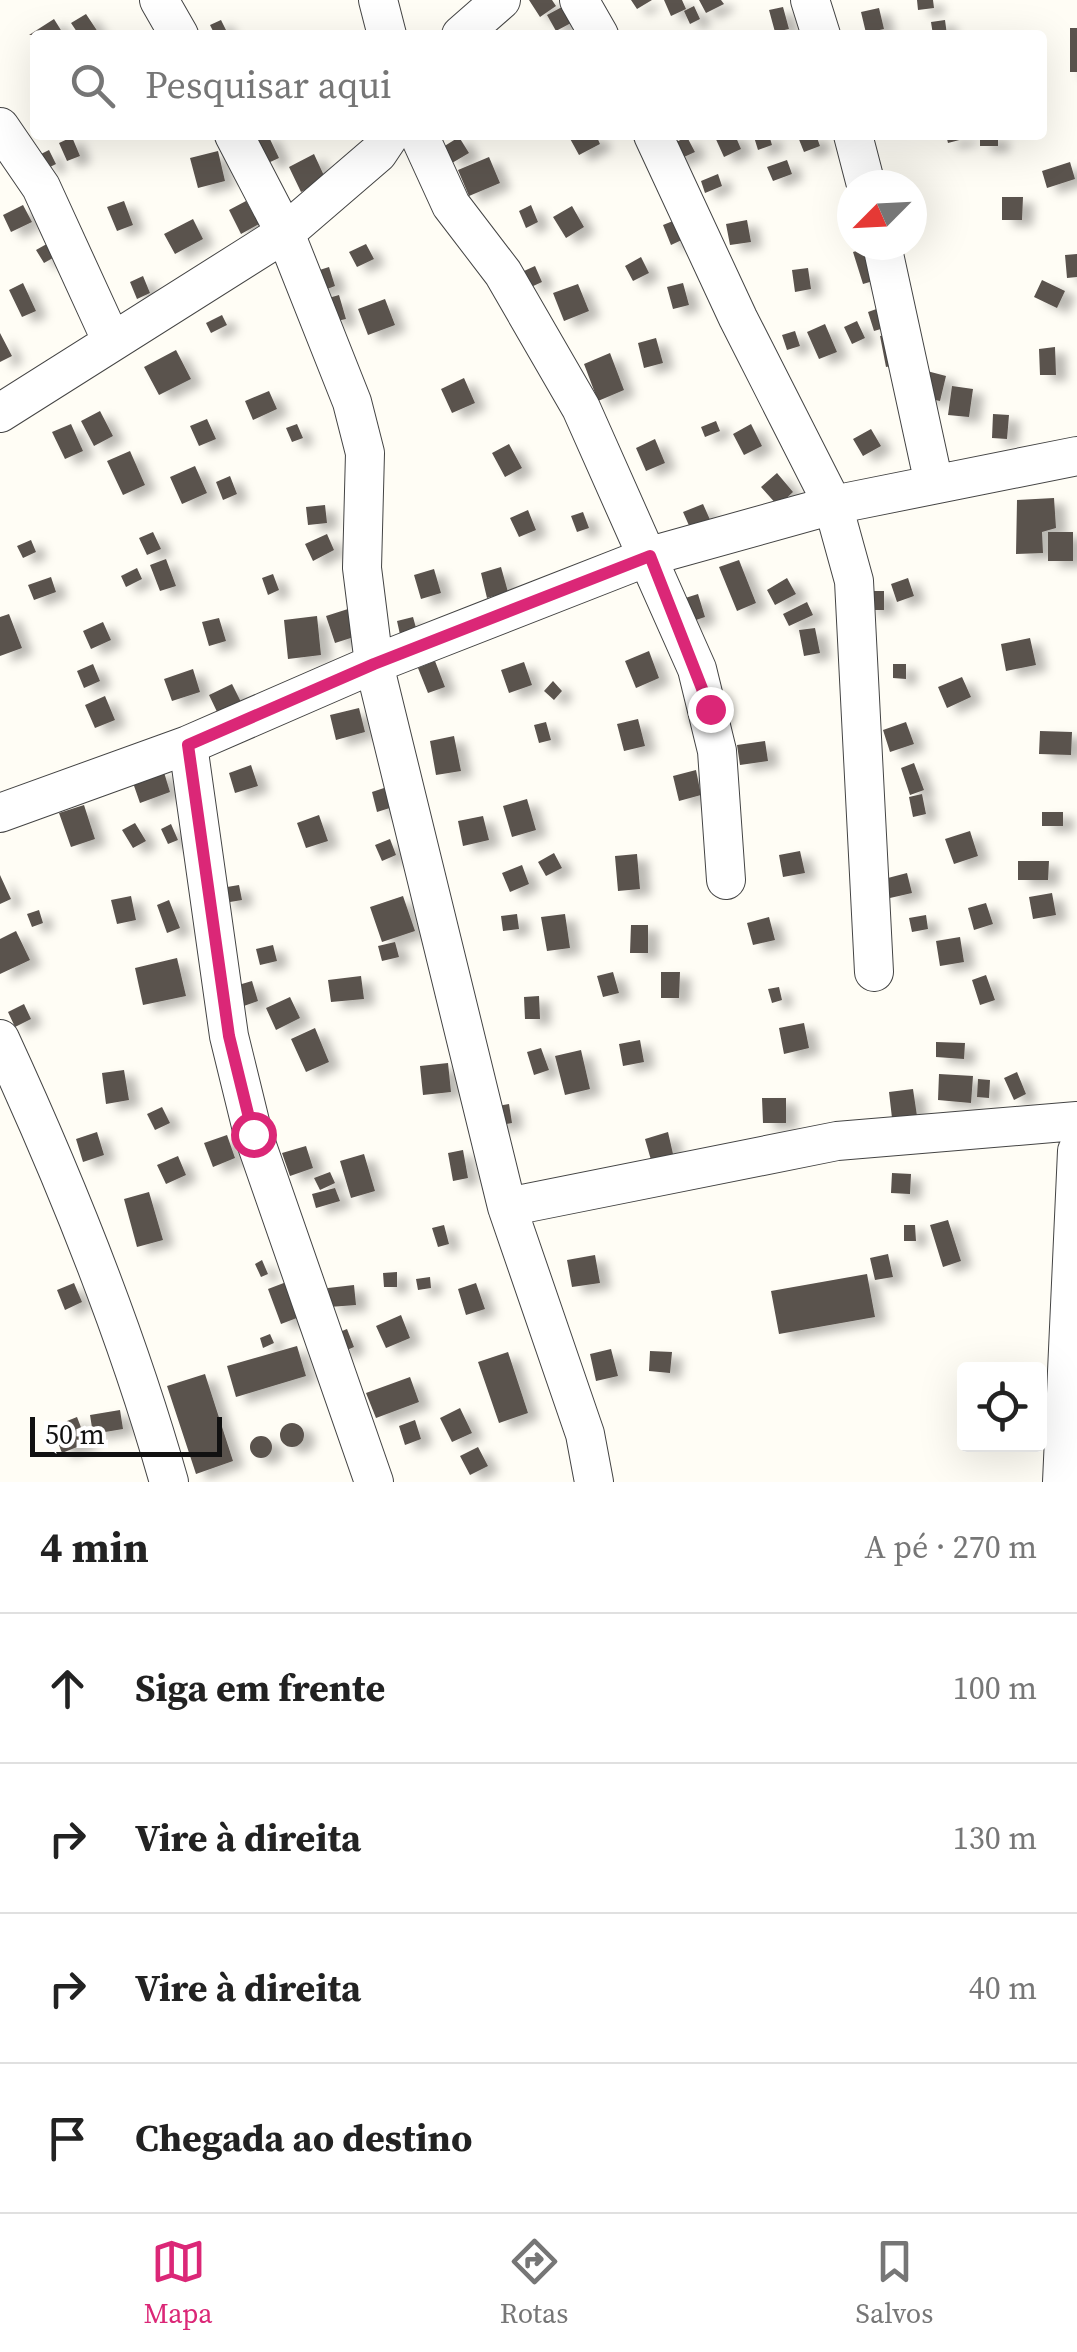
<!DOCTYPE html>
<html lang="pt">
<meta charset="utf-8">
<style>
:root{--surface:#fff;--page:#f6f6f6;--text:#222;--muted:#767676;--line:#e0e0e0;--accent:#db2777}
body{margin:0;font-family:"Source Serif 4",serif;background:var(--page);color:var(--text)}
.controls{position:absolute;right:30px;bottom:30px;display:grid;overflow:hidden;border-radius:10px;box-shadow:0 10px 40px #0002}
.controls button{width:90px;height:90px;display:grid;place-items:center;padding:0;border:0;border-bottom:2px solid var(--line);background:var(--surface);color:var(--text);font:50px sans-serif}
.compass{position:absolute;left:837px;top:170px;width:90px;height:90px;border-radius:50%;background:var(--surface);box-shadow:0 10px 40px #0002;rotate:246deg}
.scale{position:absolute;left:30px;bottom:25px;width:192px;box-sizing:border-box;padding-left:10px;border:5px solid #111;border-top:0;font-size:28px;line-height:35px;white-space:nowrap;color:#111;-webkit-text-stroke:8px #fff;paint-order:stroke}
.stop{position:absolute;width:30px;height:30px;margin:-22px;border:8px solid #db2777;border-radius:50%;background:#fff}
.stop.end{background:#db2777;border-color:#fff;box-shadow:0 2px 10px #0008}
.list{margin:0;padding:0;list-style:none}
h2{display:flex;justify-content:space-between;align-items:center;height:130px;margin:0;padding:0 40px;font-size:42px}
h2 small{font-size:32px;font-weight:400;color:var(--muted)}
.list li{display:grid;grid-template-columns:65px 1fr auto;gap:30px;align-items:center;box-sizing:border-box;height:150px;padding:0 40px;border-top:2px solid var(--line)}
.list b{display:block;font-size:38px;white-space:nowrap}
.list em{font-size:32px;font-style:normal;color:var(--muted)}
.icon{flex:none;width:55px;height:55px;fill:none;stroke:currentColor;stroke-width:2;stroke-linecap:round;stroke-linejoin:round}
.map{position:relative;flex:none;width:1077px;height:1482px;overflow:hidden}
.search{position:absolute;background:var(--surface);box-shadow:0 10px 40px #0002;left:30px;right:30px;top:30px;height:110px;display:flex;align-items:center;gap:25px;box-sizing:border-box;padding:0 35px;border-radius:10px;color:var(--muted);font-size:38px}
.sheet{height:730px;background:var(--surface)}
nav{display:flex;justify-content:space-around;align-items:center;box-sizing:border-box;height:140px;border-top:2px solid var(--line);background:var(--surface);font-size:28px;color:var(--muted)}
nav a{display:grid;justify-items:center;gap:5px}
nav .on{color:var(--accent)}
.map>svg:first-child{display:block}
.building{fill:#5a524d;filter:url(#shadow)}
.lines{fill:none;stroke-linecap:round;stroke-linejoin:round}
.minor-casing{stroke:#444;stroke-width:40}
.minor{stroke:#fff;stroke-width:38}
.route{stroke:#db2777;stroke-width:12}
</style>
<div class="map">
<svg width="1077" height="1482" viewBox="0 0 1077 1482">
<defs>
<filter id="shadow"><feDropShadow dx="11" dy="6" stdDeviation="5" flood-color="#0004"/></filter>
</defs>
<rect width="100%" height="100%" fill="#fffdf5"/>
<path class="building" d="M529,0H552L556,6L540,17Z
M631,0H652L637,9Z
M664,0H682L686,9L671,16Z
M699,0H721L724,4L706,13Z
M917,0H933L934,8L918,10Z
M694,6L700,19L690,24L684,11Z
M562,7L571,23L556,31L547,15Z
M783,7L789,29L775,32L769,10Z
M879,8L884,29L866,33L861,12Z
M86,14L100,35H79L71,23Z
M54,19L64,35H29Z
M221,20L228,34L215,35L210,25Z
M945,20L947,35H933L931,22Z
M1070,28H1077V72H1070Z
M256,135H268L279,158L268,163Z
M568,135H596L600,144L579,155Z
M714,135H735L741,149L724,157Z
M769,135L772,145L758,150L754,137Z
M816,135L820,146L804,152L798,137Z
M946,135H967V138L948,143Z
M980,135H998V146H980Z
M72,137L80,156L67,161L59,143Z
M459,137L469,153L452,163L443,147Z
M687,137L695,152L675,161L667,146Z
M49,150L56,164L48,168L41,154Z
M218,151L225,181L198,188L190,158Z
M314,154L326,180L301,192L289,167Z
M489,157L500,183L469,196L458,170Z
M787,160L792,174L773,181L767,167Z
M1070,162L1075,179L1047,188L1042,171Z
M718,174L722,186L705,193L701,181Z
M1002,197H1023L1022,220H1002Z
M124,201L133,225L117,231L107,207Z
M246,201L259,224L241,234L229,210Z
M23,205L32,222L11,232L3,215Z
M531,205L538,222L526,228L519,211Z
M572,206L584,227L566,238L553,217Z
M193,219L203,239L175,254L164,234Z
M678,219L686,238L671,245L663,225Z
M747,220L751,242L730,245L726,224Z
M52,241L60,254L44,263L36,250Z
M366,244L374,259L357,267L349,252Z
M870,247L880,279L863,284L853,252Z
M1077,254V277L1067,278L1065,255Z
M641,257L649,273L633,281L625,266Z
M535,266L542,282L531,287L524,271Z
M329,267L335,286L314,294L307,274Z
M808,268L811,289L795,292L792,270Z
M143,276L150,293L137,299L130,282Z
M1042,280L1065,291L1057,308L1034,297Z
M23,283L36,311L22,317L9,290Z
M683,283L689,305L673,309L667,287Z
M578,284L589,311L564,321L553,293Z
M339,295L346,319L332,322L325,299Z
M385,299L395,325L368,335L358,309Z
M885,306L891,326L874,331L868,312Z
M222,315L227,325L211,333L206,323Z
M857,321L865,338L852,344L844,327Z
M825,324L837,352L819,359L807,332Z
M795,331L800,346L787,350L782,335Z
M0,333L12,356L0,362Z
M895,333L901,364L886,367L880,336Z
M656,338L663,363L644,368L638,343Z
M1055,347L1056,375H1040L1039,349Z
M176,350L191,379L159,395L144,367Z
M610,353L624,390L598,401L584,364Z
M927,371L946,376L940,401L920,397Z
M464,378L475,403L452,413L441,389Z
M952,386L973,389L969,417L948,415Z
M269,391L277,409L253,420L245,401Z
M100,411L113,436L94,446L81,421Z
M993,414L1009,415L1007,439L992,438Z
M207,419L216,439L199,446L190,426Z
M716,421L720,431L705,437L701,427Z
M71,424L83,451L65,459L52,432Z
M297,424L303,438L292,442L286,428Z
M751,424L762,446L744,455L733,434Z
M871,429L881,446L863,456L853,439Z
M655,439L665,463L646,471L636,448Z
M509,444L522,468L505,477L492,453Z
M130,451L145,485L123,495L107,461Z
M195,466L207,493L182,504L170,477Z
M777,473L793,492L778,506L761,487Z
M230,476L237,494L223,500L216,482Z
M1054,498L1056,528L1042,532L1043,553L1016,554L1017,500Z
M703,504L711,522L691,530L683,512Z
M325,505L327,523L308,525L306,507Z
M528,510L536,530L519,537L510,518Z
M583,512L589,528L577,532L571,516Z
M153,532L161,549L147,555L139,538Z
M1048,532H1073V561H1048Z
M327,534L334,550L313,561L305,544Z
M31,540L36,552L23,558L17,546Z
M166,559L176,586L160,591L150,565Z
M739,560L756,603L737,611L719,567Z
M501,567L508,592L487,598L481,573Z
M137,568L142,579L126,587L121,576Z
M434,569L441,593L421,599L414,575Z
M273,574L279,590L268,595L262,578Z
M51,577L56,592L34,600L28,585Z
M787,578L796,594L775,605L767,590Z
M908,578L914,596L897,602L891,584Z
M867,591H884V610H866Z
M698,594L705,617L687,623L679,600Z
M807,602L813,615L789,626L783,614Z
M348,609L357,636L335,643L326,616Z
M9,614L22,648L0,656V617Z
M317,616L321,655L288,659L284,620Z
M413,617L418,635L401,639L397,621Z
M219,618L226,641L209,646L202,622Z
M103,622L111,640L91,649L83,631Z
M815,628L820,653L804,656L799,630Z
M1030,638L1036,665L1006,671L1001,644Z
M649,651L659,678L636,688L625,661Z
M435,661L445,687L428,693L418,668Z
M524,662L532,685L509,693L501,670Z
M93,664L100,681L84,688L77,671Z
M893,664H906V679L893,678Z
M193,669L200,692L172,701L164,679Z
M962,677L971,697L947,708L938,687Z
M553,681L562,691L554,700L544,691Z
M232,684L242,704L219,716L209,695Z
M105,696L115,720L95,728L85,705Z
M359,708L365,732L336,740L330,715Z
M638,719L645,746L624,751L617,724Z
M546,722L551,740L539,743L534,725Z
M906,722L914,744L890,752L883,730Z
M1040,731L1072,732L1071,755L1039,754Z
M454,736L461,771L436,775L430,741Z
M765,741L768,761L740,765L737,745Z
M914,763L924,790L910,795L901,768Z
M251,765L258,786L235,793L229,773Z
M163,769L170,792L140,803L132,780Z
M696,770L701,795L679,801L673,776Z
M387,787L393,807L377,812L372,792Z
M922,794L926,814L913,817L909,797Z
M527,799L536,830L512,837L503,806Z
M84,805L95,839L71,847L59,813Z
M1042,812H1063V826H1042Z
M319,815L328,841L306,848L297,823Z
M483,816L489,840L463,846L458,821Z
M135,823L146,841L133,848L122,830Z
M171,824L178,840L168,844L161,829Z
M970,831L978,856L954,864L945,839Z
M390,839L396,855L382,861L375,845Z
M800,851L805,873L783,877L779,855Z
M554,853L562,868L546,876L538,862Z
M637,854L640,889L618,891L615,856Z
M1018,861H1049L1048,880H1018Z
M522,865L529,884L510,892L502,873Z
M907,873L912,893L890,898L884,879Z
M0,875L11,899L0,904Z
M239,885L242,900L224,903L221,888Z
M1052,893L1056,915L1033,919L1029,897Z
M131,896L136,920L117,924L111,900Z
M403,896L415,931L382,942L370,907Z
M169,900L180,928L167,933L157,905Z
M986,903L993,924L974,930L968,908Z
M39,910L43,923L32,927L27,914Z
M517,914L519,929L503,931L501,916Z
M565,914L570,948L547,951L541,917Z
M926,915L928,929L912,932L909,918Z
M769,917L775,940L753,945L747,923Z
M631,925H648V953H630Z
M16,931L30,960L0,974V939Z
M960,937L964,962L940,966L936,941Z
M395,942L399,957L382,961L378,946Z
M273,945L277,961L260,965L256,949Z
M177,958L186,996L143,1005L135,968Z
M613,972L619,993L603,997L597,976Z
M661,972H680L679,998H661Z
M986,975L995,1000L980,1005L972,980Z
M361,976L364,999L331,1002L328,980Z
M252,981L258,1001L241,1007L235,986Z
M779,987L782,1000L772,1003L768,989Z
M539,996L540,1019H525L524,997Z
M290,997L300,1018L276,1030L266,1008Z
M24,1004L31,1019L15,1027L8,1012Z
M804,1023L809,1048L784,1054L779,1028Z
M315,1028L329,1062L306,1072L291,1039Z
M640,1040L644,1062L623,1066L619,1044Z
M936,1042L965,1043L964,1059L936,1057Z
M541,1048L549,1070L534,1075L527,1052Z
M581,1050L590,1089L565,1095L555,1056Z
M448,1063L451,1092L423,1095L420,1066Z
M124,1070L129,1100L106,1104L102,1073Z
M1017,1072L1026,1094L1014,1100L1004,1078Z
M939,1074L973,1076L971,1103L938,1100Z
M978,1079L990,1080L989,1098L977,1097Z
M913,1089L917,1116L892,1118L889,1092Z
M762,1098H786V1123H763Z
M509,1104L512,1123L495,1126L492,1107Z
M162,1107L170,1123L155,1130L147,1114Z
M97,1132L104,1155L83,1162L76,1139Z
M668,1132L673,1154L651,1160L645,1139Z
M227,1135L235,1158L213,1167L204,1143Z
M306,1146L313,1168L290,1176L282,1153Z
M463,1150L468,1178L453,1181L448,1153Z
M364,1154L375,1191L351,1198L340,1161Z
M178,1156L186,1175L166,1184L157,1165Z
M330,1172L335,1183L320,1190L314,1178Z
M892,1173L911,1174L910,1194L891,1193Z
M335,1188L340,1201L316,1208L312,1194Z
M149,1192L163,1240L137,1247L124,1199Z
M948,1220L961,1261L943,1267L930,1225Z
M444,1225L449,1244L438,1247L432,1228Z
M904,1225H915L916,1241H904Z
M888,1254L893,1277L875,1280L870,1258Z
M595,1255L600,1283L572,1287L567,1260Z
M262,1260L268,1274L261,1277L255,1264Z
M397,1272V1287H384L383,1273Z
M867,1274L875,1317L779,1334L771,1291Z
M430,1277L431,1288L418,1290L416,1279Z
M289,1281L302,1316L281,1324L268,1289Z
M74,1283L82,1302L65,1310L57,1290Z
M476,1283L485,1309L466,1315L458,1289Z
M354,1285L356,1305L329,1307L328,1288Z
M401,1315L410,1338L386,1348L376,1326Z
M347,1329L354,1347L340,1353L332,1335Z
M270,1334L274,1343L263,1348L260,1338Z
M297,1346L306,1376L236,1397L227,1366Z
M611,1349L618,1376L596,1381L590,1354Z
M650,1351L672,1352L670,1373L649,1371Z
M508,1352L528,1413L499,1423L478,1362Z
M205,1374L233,1461L196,1474L167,1386Z
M410,1377L419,1402L376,1418L366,1393Z
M460,1408L472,1433L452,1442L440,1418Z
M120,1410L123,1429L93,1434L90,1415Z
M77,1417L87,1443L62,1453L52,1427Z
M415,1420L421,1439L405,1445L399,1426Z
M280 1435a12 12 0 1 1 24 0a12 12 0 1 1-24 0Z
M250 1447a11 11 0 1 1 22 0a11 11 0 1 1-22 0Z
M478,1447L488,1466L470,1475L460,1456Z"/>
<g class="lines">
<g class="minor-casing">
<path id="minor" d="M159,0L179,35
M378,0L387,35
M579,0L599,35
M810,0L821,35
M461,35L501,0
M0,127L41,187L112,342
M234,135L285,233L352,402L365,453L362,568L374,664L507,1207L585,1434L594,1482
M419,135L451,205L503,273L581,408L697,669L717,751L726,880
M653,135L738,318L833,505L854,581L874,972
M853,135L866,185
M882,245L934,484
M0,413L285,233L378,153L390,135
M188,745L229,1036L253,1134L374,1482
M0,813L188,745L374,664L650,556L833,505L1077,456
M0,1039C66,1182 126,1330 169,1482
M507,1207L837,1141L1077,1121
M1062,1482L1077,1151"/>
</g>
<use href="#minor" class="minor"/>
</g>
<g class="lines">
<path class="route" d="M253,1134L229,1036L188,745L374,664L650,556L710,709"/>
</g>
</svg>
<div class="controls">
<button><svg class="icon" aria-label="locate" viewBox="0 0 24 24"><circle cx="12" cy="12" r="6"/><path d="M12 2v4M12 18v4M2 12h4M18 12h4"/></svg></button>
</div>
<svg class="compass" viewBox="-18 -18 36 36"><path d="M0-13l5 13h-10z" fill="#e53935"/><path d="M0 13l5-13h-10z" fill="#767676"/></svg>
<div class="scale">50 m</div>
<div class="stop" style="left:253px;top:1134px"></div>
<div class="stop end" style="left:710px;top:709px"></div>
<div class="search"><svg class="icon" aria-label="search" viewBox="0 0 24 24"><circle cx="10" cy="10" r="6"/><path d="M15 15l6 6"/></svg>Pesquisar aqui</div>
</div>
<section class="sheet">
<h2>4 min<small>A pé · 270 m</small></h2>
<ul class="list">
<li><svg class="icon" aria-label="ahead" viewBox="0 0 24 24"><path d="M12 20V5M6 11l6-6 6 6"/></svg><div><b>Siga em frente</b></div><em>100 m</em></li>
<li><svg class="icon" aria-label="right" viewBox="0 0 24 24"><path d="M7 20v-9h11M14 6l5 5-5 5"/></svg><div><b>Vire à direita</b></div><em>130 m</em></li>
<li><svg class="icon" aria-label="right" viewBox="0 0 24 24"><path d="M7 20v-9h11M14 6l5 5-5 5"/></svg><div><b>Vire à direita</b></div><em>40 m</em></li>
<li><svg class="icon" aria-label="arrive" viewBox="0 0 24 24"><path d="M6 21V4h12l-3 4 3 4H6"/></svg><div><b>Chegada ao destino</b></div></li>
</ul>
</section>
<nav>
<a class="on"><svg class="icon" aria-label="map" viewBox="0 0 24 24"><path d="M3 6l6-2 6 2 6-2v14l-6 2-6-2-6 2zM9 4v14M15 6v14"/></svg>Mapa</a>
<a><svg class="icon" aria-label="directions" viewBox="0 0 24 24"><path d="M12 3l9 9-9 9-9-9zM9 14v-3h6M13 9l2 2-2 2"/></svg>Rotas</a>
<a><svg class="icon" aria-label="saved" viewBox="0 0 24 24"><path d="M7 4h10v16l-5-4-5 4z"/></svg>Salvos</a>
</nav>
